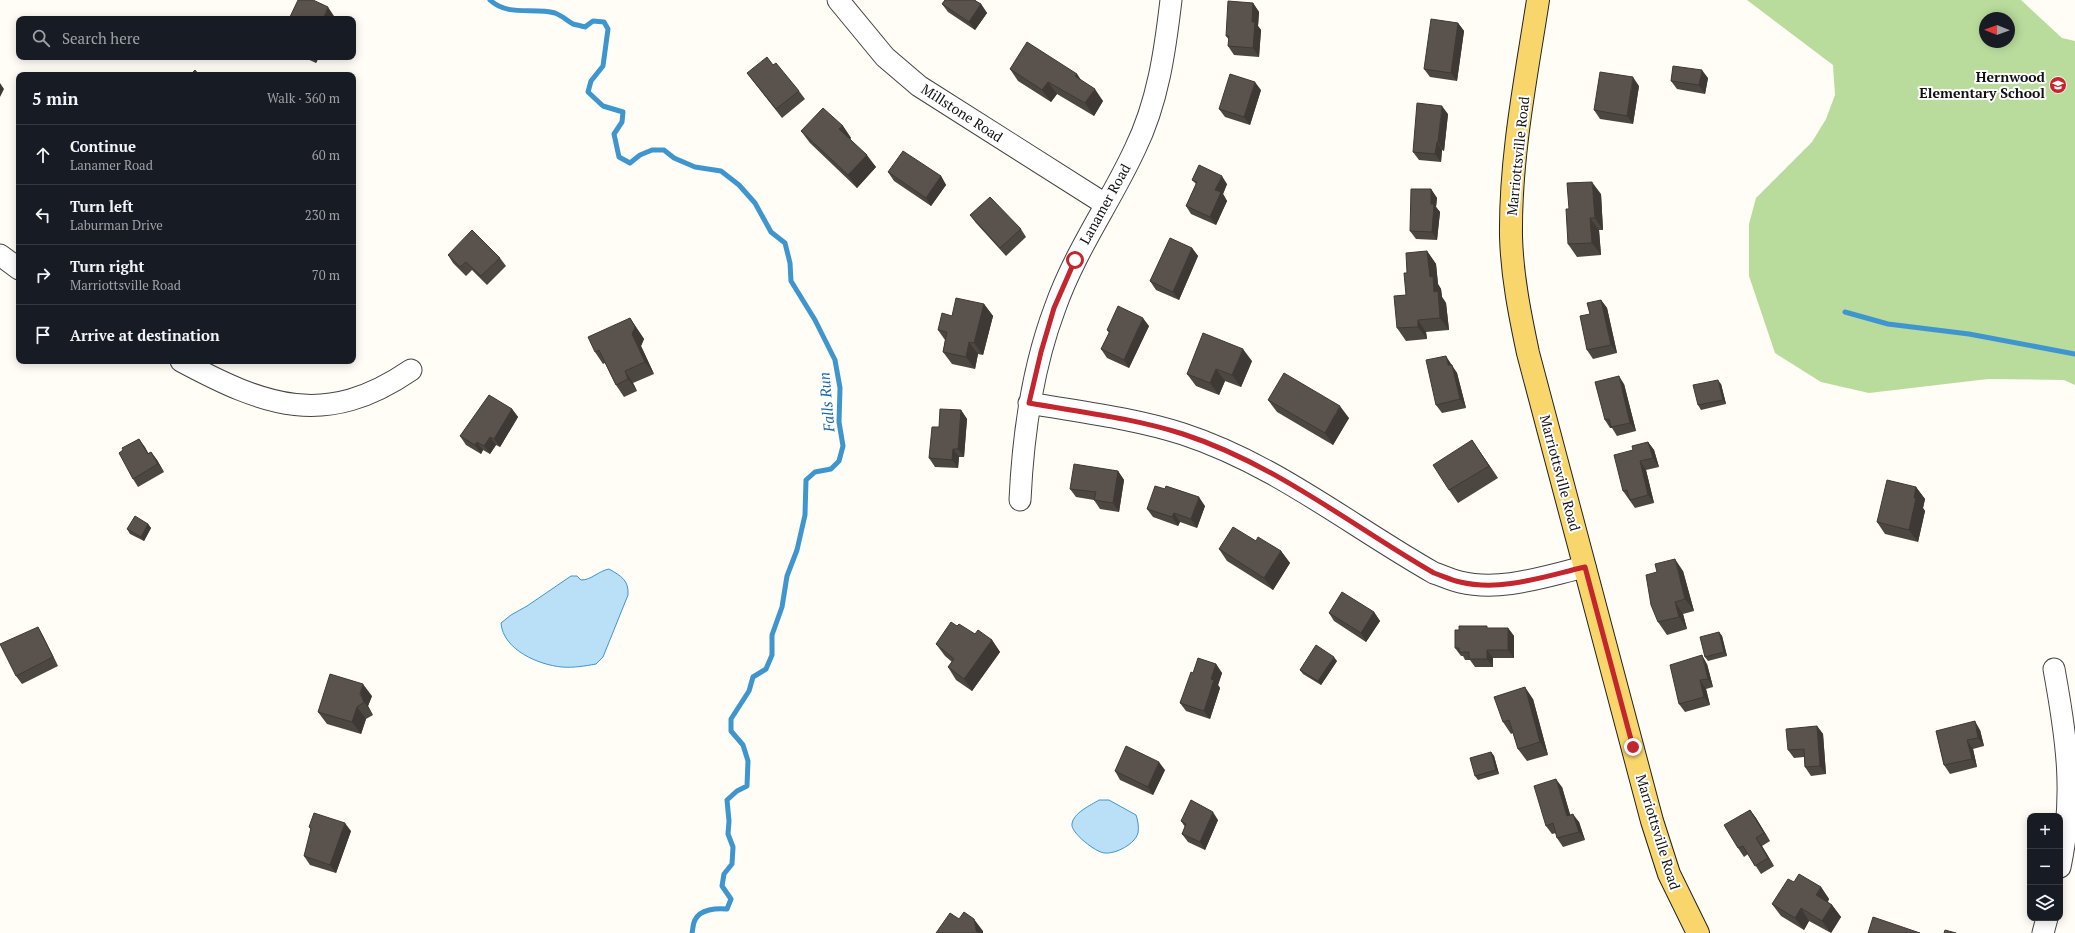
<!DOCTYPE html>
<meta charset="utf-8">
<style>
:root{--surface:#171b24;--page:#20242c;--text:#f1f3f6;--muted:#9ea1a6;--line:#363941}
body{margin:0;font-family:"PT Serif",serif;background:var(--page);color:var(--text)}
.controls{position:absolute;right:12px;bottom:12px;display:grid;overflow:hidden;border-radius:8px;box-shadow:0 2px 10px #0003}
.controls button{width:36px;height:36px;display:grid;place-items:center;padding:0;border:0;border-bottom:1px solid var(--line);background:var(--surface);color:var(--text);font:20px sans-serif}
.compass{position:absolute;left:1979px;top:12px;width:36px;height:36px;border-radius:50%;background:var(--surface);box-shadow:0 2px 10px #0003;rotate:271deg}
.stop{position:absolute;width:12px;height:12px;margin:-9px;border:3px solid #c4262e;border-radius:50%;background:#fff}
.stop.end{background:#c4262e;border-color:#fff;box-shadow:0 1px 4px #0008}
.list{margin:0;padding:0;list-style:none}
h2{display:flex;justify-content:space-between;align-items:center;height:52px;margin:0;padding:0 16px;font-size:17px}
h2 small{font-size:13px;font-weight:400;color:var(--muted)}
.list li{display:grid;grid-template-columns:26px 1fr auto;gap:12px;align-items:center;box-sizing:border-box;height:60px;padding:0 16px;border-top:1px solid var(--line)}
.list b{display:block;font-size:15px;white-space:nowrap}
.list p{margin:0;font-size:13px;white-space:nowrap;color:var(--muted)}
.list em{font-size:13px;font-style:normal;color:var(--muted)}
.icon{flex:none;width:22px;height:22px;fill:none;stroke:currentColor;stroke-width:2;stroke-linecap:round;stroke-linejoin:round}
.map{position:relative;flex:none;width:2075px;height:933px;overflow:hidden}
.search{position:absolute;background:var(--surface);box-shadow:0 2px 10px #0003;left:16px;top:16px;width:340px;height:44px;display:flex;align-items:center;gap:10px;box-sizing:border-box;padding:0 14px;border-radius:8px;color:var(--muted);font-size:15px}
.panel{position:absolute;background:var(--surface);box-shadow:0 2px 10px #0003;left:16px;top:72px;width:340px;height:292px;border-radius:8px}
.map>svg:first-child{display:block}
.forest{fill:#b9dc9c;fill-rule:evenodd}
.water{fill:#b9e0f7;stroke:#3f96cf}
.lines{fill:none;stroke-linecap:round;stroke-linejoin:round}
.stream{stroke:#3f96cf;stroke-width:5}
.minor-casing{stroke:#444;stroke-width:23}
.major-casing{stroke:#222;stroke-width:24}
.minor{stroke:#fff;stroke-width:21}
.major{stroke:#f9d66b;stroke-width:22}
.wall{fill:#4d4742}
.shaded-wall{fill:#3f3936}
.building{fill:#5a524d;stroke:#3f3936}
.route{stroke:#c4262e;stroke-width:5}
.labels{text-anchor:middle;stroke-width:4;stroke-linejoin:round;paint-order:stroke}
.poi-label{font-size:14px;font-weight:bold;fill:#111;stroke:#fff;text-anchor:end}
.street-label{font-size:14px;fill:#111;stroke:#fff}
.water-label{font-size:15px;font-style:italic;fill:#1768a6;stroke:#fff}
</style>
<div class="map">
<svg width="2075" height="933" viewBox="0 0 2075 933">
<rect width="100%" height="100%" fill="#fffdf5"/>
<path class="forest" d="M1747,0H2021L2062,38L2075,41V385L2064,380L1988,379L1869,393L1821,382L1775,353L1749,276V224L1756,198L1812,142L1826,119L1835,95L1833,65ZM1985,18H2009V42H1985Z"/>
<path class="water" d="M609,569C621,576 629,580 628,595L603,657L596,664C585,666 573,668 562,667C539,665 503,650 501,623L511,615L527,606L571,576H577L581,580C592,580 598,571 609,569Z
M1099,800H1109L1136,815C1138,821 1139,827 1138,833C1135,844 1116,854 1105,853C1096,853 1070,832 1072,824C1073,813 1091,805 1099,800Z"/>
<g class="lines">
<path class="stream" d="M490,0C508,17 533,7 555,13C563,16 567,21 573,24C577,25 582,26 585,27L593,21L604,22L608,29L603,66L591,81L588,92L603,106L623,112L622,122L614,134L619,157L630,163L640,155L652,150H664L674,158L695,167L721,171L739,185L755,203L771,232L785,243L790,263L791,281L815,320L835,360L840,388L839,422L843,446L839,461L831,469L815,472L806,480L805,515L797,550L787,576L782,607L772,635V655L766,669L753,677L749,691L731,719V731L743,745L748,761L747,786L737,791L727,800L729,821L728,834L733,847L732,864L724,874L722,886L731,899L727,909C717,908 700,909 695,920C693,923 693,929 692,933
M1845,312L1888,324L1969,334L2075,354"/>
<g class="minor-casing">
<path id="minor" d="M838,0L885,57L919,86L1105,204
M0,255L19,269
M181,361C265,406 325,429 411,370
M1029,403C1080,412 1133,418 1183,434C1275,464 1351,526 1434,573C1443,576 1451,580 1460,582C1502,592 1545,576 1585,567
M1020,500C1023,435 1032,369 1055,308C1075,251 1110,203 1135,149C1158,102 1165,51 1171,0
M2054,669C2067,740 2075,796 2060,867
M2043,933L2047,918"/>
</g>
<g class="major-casing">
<path id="major" d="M1538,0C1526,78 1510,157 1511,236C1512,276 1520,315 1528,353L1652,821L1669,874L1698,933"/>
</g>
<use href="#minor" class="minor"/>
<use href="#major" class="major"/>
</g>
<path class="wall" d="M945,0H976L975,1L981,4L987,13L975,30L948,12L942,4Z
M1253,3L1259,12L1258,26L1261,30L1259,57L1234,55L1228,46L1229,40L1226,36Z
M1458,23L1464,31L1457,81L1430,77L1424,69Z
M303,57H319L316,63Z
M773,65L799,91L805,99L782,118L753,81L747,73Z
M1010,69L1077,74L1080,79L1103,101L1094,116L1057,94L1051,102L1018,81Z
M1708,78L1705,94L1677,89L1671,81Z
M1639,86L1633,124L1600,119L1594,110Z
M1261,90L1250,125L1225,117L1219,109Z
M1448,114L1444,151L1442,150L1441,162L1419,160L1413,152Z
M843,126L851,138L850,139L876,167L857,188L810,143L801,131Z
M888,172L941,176L946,185L931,206L894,181Z
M1192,180L1227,184L1223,194L1227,201L1216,225L1191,214L1186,206L1196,184Z
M1431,189L1437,198L1436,207L1440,212L1437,240L1416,239L1410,231Z
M1601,194L1603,230H1599L1601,255L1577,257L1568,244L1569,209Z
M970,215L1021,229L1026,237L1006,256L976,223Z
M1192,248L1198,256L1179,300L1156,290L1150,281Z
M1427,251L1436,264L1438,284L1441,289L1442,297L1446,303L1449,330L1426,332L1427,339L1406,341L1397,328L1406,295L1407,273Z
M448,255L500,258L506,266L487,285L472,270L466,276L453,263Z
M1601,300L1607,308L1617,353L1593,359L1587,350L1590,314Z
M984,304L993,316L983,355L978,354L975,369L952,364L943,352L945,340L938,330L952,316Z
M630,318L644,339L641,346L654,374L633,383L637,391L624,397L616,385L605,363L603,364L595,352Z
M1149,326L1129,368L1107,358L1101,349L1109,333L1107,330Z
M1252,361L1241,387L1225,381L1219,395L1196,386L1187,374Z
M1452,364V366L1457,373L1466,408L1442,413L1436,405Z
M1624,384L1636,431L1617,436L1612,428H1610L1605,420Z
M1721,384L1726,404L1701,410L1698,405Z
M1268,400L1349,418L1333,445L1277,412Z
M512,409L518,417L500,447L496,445L490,454L483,450L481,454L466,445L460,436Z
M961,410L967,419L964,457H959L958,468L935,467L929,458L939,427Z
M139,439L148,453L151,452L157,460L164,472L138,487L133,479L123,450Z
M1472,440L1498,478L1458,503L1449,490Z
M1648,442L1654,450L1659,467L1646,470L1654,503L1635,508L1623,491L1633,450Z
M1118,471L1124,480L1119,512L1100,509L1094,500L1076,497L1070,489Z
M1916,487L1925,499L1923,508L1925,511L1918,542L1885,534L1877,522Z
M1205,506L1197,528L1180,522L1178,526L1153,517L1147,509Z
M148,524L151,528L144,541L130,534L127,529Z
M1256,541L1281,551L1290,563L1273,590L1227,561L1219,549Z
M1683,571L1694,611L1683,614L1687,629L1667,635L1658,622Z
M1374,612L1380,621L1366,642L1334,621L1329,613Z
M957,626L975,634L992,640L1000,652L972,691L956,680L948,667L952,662L945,656L936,644Z
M38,627L43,636L58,666L22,684L16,676Z
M1488,628H1508L1514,636V658H1493V667H1475L1470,660H1465L1463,656H1461L1455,648Z
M1719,632L1722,636L1727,656L1708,661L1705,657Z
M1337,661L1321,685L1303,674L1300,670Z
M1216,664L1222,673L1218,685L1220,688L1210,719L1186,711L1180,703L1193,673Z
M1707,664L1713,687L1706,689L1710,705L1685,712L1679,704Z
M372,696L368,706L373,715L366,719L361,734L327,724L318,712Z
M1533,699L1548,755L1527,761L1518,749L1513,733L1511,734L1503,722Z
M1817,726L1823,734L1826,774L1811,776L1805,767L1804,757L1794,758L1788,750Z
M1980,730L1984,746L1973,749L1977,767L1950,774L1944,765L1936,731Z
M1491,752L1494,756L1499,774L1478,780L1475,776Z
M1165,770L1153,795L1120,780L1115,771Z
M1562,787L1570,815L1579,822L1585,840L1563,847L1557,838L1556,833L1552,834L1546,826Z
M1750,810L1756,818L1770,841L1762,846L1774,866L1761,874L1748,854L1744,857L1738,848Z
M1218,820L1205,850L1188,842L1182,834L1185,827L1181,821Z
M309,827L351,831L336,873L310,865L304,856L311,830Z
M1794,882L1821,887L1829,899L1828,902L1832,905L1841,917L1831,933L1809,921L1804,930L1781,916L1772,904Z"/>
<path class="shaded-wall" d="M1253,3L1259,12L1258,26L1261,30L1259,57L1253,48L1252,22Z
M981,4L987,13L975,30L969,22Z
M328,7L336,19H323Z
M1458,23L1464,31L1457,81L1451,73Z
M312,57H319L316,63Z
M1702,70L1708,78L1705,94L1699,85Z
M1077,74L1085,86L1075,76Z
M1633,77L1639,86L1633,124L1627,116Z
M1048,82L1057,94L1051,102L1042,90Z
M1255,82L1261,90L1250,125L1244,117Z
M0,83L4,89L0,97Z
M1095,89L1103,101L1094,116L1085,103Z
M1442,106L1448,114L1444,151L1438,142Z
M843,126L851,138L848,141L839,129Z
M1437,142L1442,150L1441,162L1435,154Z
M867,155L876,167L857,188L848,175Z
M941,176L946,185L931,206L926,198Z
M1222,176L1227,184L1223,194L1227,201L1216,225L1210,217L1215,190Z
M1592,182L1601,194L1603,230L1595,218Z
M1431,189L1437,198L1436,207L1440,212L1437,240L1432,232Z
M1590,218L1599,230L1601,255L1592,243Z
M1192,248L1198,256L1179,300L1173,292Z
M1427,251L1436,264L1438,284L1441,289L1442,297L1446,303L1449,330L1440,318L1430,277Z
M1601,300L1607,308L1617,353L1611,345Z
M984,304L993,316L983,355L974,343Z
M630,318L644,339L641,346L654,374L645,362L632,334Z
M1143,318L1149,326L1129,368L1124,360Z
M1418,320L1426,332L1427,339L1418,327Z
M969,342L978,354L975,369L966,357Z
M1243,349L1252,361L1241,387L1232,375Z
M1446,356L1457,373L1466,408L1460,399L1448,365Z
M1216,369L1225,381L1219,395L1210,383Z
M625,371L633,383L637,391L628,379Z
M1619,376L1624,384L1636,431L1630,423Z
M1718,380L1721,384L1726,404L1723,400Z
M1340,406L1349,418L1333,445L1325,433Z
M512,409L518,417L500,447L494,439Z
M961,410L967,419L964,457L958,449Z
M490,437L496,445L490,454L484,446Z
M139,439L145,447L153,462L148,454Z
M1472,440L1480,452L1498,478L1489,466Z
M477,442L483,450L481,454L475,445Z
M1648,442L1654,450L1659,467L1653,458Z
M953,449L959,457L958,468L952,460Z
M151,452L157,460L164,472L158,464Z
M1640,461L1646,470L1654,503L1648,495Z
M1118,471L1124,480L1119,512L1113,503Z
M1916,487L1925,499L1923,508L1925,511L1918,542L1909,530L1914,498Z
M1199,497L1205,506L1197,528L1191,519Z
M1174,513L1180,522L1178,526L1172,517Z
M148,524L151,528L144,541L141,537Z
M1281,551L1290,563L1273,590L1264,578Z
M1675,559L1683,571L1694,611L1685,599Z
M1675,602L1683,614L1687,629L1679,617Z
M1374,612L1380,621L1366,642L1361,633Z
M38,627L43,636L58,666L53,657Z
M1508,628L1514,636V658L1508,650Z
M1719,632L1722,636L1727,656L1724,652Z
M992,640L1000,652L972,691L964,679Z
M1487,650L1493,658V667L1487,659Z
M1702,655L1707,664L1713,687L1708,679Z
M1334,657L1337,661L1321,685L1318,681Z
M1216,664L1222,673L1218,685L1220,688L1210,719L1204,711L1211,679Z
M1700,680L1706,689L1710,705L1704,697Z
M363,684L372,696L368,706L373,715L364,702L360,694Z
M1525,687L1533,699L1548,755L1540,742Z
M357,707L366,719L361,734L352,722Z
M1975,721L1980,730L1984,746L1978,738Z
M1817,726L1823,734L1826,774L1820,766Z
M1967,740L1973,749L1977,767L1972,759Z
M1491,752L1494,756L1499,774L1496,770Z
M1159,762L1165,770L1153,795L1148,787Z
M1556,779L1562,787L1573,824L1567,816Z
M1750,810L1756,818L1770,841L1764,833Z
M1213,812L1218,820L1205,850L1200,842Z
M1573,814L1579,822L1585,840L1579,832Z
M345,823L351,831L336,873L330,865Z
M1756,838L1762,846L1774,866L1768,858Z
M1821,887L1829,899L1824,907L1816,895Z
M1832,905L1841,917L1831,933L1822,921Z
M1801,908L1809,921L1804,930L1795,918Z
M974,919L983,931V933H977L976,931Z"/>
<path class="building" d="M298,0H313L328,7L323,19H289Z
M945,0H974L981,4L969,22L942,4Z
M1228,1L1253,3L1252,22H1255L1253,48L1228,46L1229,36H1226Z
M1431,19L1458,23L1451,73L1424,69Z
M1027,42L1077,74L1075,76L1095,89L1085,103L1048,82L1042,90L1010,69Z
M767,57L773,65L776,63L799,91L776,109L747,73Z
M1673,66L1702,70L1699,85L1671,81Z
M195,70L199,75H190Z
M1600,72L1633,77L1627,116L1594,110Z
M1230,74L1255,82L1244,117L1219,109Z
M1417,103L1442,106L1438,142H1437L1435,154L1413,152Z
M823,108L843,126L839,129L867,155L848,175L801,131Z
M903,151L941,176L926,198L888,172Z
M1199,165L1222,176L1215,190L1221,192L1210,217L1186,206L1197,182L1192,180Z
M1592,182L1595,218H1590L1592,243L1568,244L1566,209H1569L1567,183Z
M1411,189H1431V204H1434L1432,232L1410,231Z
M990,197L1021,229L1000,248L970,215Z
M472,230L500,258L481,276L466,262L460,267L448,255Z
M1170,238L1192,248L1173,292L1150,281Z
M1427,251L1430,277L1433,276L1434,292L1438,291L1440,318L1418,320V327L1397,328L1394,296L1406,295L1404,273H1407L1406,253Z
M956,298L984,304L974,343L969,342L966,357L943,352L947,332L938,330L942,313L952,316Z
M1601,300L1611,345L1587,350L1580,316L1590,314L1587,303Z
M1118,306L1143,318L1124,360L1101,349L1110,331L1107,330Z
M630,318L635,327L632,334L645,362L625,371L628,379L616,385L599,350L595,352L588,337Z
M1203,333L1243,349L1232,375L1216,369L1210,383L1187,374Z
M1446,356L1448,365H1452L1460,399L1436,405L1426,360Z
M1284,373L1340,406L1325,433L1268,400Z
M1619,376L1630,423L1611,427L1609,419L1605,420L1595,382Z
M1718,380L1723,400L1698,405L1693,385Z
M489,395L512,409L494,439L490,437L484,446L477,442L475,445L460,436Z
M940,409L961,410L958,449H953L952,460L929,458L932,427H939Z
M139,439L148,454L151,452L158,464L133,479L119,453L123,450L122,448Z
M1472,440L1489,466L1449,490L1433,465Z
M1648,442L1653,458L1640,461L1648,495L1630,500L1627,490L1623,491L1614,455L1633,450L1632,446Z
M1074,464L1118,471L1113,503L1094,500L1096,492L1070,489Z
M1887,480L1916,487L1914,498H1916L1909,530L1877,522Z
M1155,486L1165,489L1166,486L1199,497L1191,519L1174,513L1172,517L1147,509Z
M135,516L148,524L141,537L127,529Z
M1233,527L1256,541L1258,537L1281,551L1264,578L1219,549Z
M1675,559L1685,599L1675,602L1679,617L1658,622L1651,605L1646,575L1657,572L1655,564Z
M1342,592L1374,612L1361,633L1329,613Z
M951,622L957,626L959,624L975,634L978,630L992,640L964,679L948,667L954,659L936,644Z
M1459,626H1487V628H1508V650H1487V659H1469V652H1459V648H1455V630H1459Z
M38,627L53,657L16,676L0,644Z
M1719,632L1724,652L1705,657L1700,637Z
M1316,645L1334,657L1318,681L1300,670Z
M1702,655L1708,679L1700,680L1704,697L1679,704L1670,665Z
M1198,658L1216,664L1211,679L1214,680L1204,711L1180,703L1191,672L1193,673Z
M330,674L363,684L360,694L364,702L357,707L352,722L318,712Z
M1525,687L1540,742L1518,749L1509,720L1503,722L1494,697Z
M1975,721L1978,738L1967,740L1972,759L1944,765L1936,731Z
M1817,726L1820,766L1805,767L1804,749L1788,750L1786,729Z
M1126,746L1159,762L1148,787L1115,771Z
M1491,752L1496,770L1475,776L1470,758Z
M1556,779L1567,816L1573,814L1579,832L1557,838L1553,823L1546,826L1534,786Z
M1191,800L1213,812L1200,842L1182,834L1186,824L1181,821Z
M1750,810L1764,833L1756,838L1768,858L1755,866L1743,846L1738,848L1724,825Z
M314,813L345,823L330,865L304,856L311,828L309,827Z
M1799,874L1821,887L1816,895L1832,905L1822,921L1801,908L1795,918L1772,904L1788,879L1794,882Z
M964,912L974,919L976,931L980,933H936L950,913L959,919Z
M1873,917L1920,933H1868Z
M1945,930L1956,933H1944Z"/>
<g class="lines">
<path class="route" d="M1075,260L1054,308L1041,352L1029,403C1080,412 1133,418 1183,434C1275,464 1351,525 1434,573C1443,576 1451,580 1460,582C1502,592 1545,576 1585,567L1633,747"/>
</g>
<defs>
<g id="school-disc" transform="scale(0.9)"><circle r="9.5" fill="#c4262e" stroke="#fff"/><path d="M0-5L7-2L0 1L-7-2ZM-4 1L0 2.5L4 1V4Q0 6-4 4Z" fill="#fff"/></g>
</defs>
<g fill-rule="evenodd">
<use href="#school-disc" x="2058" y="85"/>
</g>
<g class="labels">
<g class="poi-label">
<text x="2045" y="82">Hernwood<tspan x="2045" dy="16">Elementary School</tspan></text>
</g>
<g class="street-label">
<text transform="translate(962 113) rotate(33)" y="5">Millstone Road</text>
<text transform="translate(1518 156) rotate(-84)" y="5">Marriottsville Road</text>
<text transform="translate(1105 204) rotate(-61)" y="5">Lanamer Road</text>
<text transform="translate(1560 473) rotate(75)" y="5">Marriottsville Road</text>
<text transform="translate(1658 832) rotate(73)" y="5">Marriottsville Road</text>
</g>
<g class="water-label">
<text transform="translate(827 402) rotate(-95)" y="5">Falls Run</text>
</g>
</g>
</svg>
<div class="controls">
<button>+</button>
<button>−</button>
<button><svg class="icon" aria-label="layers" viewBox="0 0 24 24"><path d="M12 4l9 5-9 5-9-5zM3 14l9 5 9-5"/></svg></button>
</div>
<svg class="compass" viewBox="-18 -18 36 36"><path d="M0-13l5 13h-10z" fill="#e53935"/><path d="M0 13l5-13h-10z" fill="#9ea1a6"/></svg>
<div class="stop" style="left:1075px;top:260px"></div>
<div class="stop end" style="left:1633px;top:747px"></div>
<div class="search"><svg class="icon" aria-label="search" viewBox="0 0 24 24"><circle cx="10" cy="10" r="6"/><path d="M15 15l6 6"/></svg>Search here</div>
<section class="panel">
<h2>5 min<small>Walk · 360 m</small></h2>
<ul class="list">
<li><svg class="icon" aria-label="ahead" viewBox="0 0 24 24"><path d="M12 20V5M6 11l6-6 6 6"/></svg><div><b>Continue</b><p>Lanamer Road</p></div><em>60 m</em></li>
<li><svg class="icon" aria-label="left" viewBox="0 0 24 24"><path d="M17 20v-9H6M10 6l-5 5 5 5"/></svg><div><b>Turn left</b><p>Laburman Drive</p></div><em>230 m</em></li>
<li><svg class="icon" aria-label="right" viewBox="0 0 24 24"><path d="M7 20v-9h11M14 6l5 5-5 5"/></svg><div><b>Turn right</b><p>Marriottsville Road</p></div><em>70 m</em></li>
<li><svg class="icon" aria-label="arrive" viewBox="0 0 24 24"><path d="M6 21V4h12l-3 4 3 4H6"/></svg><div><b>Arrive at destination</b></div></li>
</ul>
</section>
</div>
